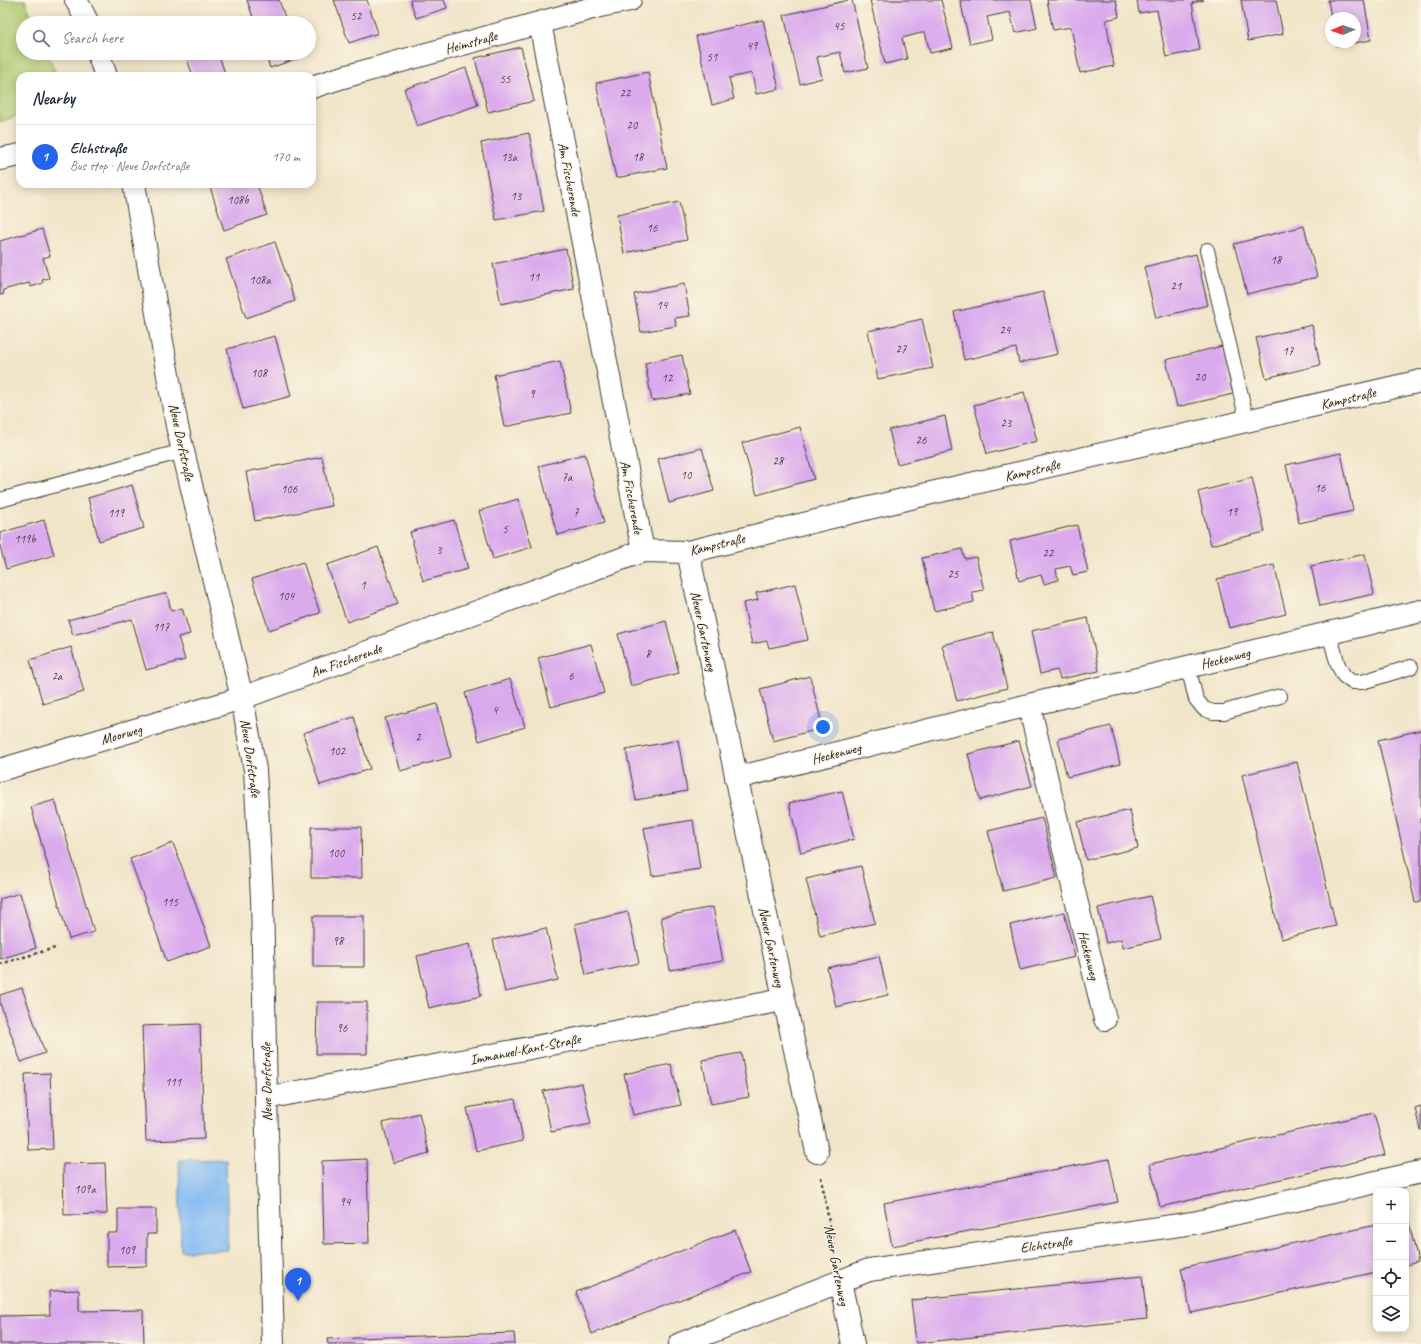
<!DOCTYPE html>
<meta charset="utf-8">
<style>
:root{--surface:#fff;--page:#f2f2f3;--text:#1f2937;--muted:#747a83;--line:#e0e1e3;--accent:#2563eb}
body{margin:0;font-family:Caveat,sans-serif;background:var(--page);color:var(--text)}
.controls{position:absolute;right:12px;bottom:12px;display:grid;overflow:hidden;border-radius:8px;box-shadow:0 2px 10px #0003}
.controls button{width:36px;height:36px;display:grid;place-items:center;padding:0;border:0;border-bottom:1px solid var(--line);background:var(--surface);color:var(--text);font:20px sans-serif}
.compass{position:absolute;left:1325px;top:12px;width:36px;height:36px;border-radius:50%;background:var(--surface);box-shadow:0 2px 10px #0003;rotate:268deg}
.you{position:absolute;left:823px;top:727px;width:14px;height:14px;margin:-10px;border:3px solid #fff;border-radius:50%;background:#1a73e8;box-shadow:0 0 0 6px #1a73e833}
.badge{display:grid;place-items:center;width:26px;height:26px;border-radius:50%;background:var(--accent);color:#fff;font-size:13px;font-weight:700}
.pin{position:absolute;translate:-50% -33px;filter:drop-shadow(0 1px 2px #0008)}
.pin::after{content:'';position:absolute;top:21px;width:14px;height:12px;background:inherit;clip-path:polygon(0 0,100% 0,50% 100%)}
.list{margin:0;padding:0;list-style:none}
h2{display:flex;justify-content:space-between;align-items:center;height:52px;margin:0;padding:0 16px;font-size:17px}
h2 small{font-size:13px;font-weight:400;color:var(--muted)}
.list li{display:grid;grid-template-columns:26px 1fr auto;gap:12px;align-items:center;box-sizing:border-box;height:64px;padding:0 16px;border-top:1px solid var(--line)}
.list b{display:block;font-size:15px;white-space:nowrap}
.list p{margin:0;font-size:13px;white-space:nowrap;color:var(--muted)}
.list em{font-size:13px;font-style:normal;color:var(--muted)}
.icon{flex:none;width:22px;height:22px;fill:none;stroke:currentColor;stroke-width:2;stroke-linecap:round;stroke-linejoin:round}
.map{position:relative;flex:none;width:1421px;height:1344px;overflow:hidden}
.search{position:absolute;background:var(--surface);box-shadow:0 2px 10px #0003;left:16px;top:16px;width:300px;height:44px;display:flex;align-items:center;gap:10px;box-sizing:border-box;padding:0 14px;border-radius:22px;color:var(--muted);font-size:15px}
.panel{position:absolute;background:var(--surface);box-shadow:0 2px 10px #0003;left:16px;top:72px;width:300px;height:116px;border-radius:12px}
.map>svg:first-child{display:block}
.green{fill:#acc86e;stroke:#647245}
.water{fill:#83bbf3;stroke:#506c88}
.building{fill:#daaaed}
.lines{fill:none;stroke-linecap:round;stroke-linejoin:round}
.lane-casing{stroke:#3c3a36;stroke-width:16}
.street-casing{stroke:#3c3a36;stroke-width:24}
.secondary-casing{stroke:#3c3a36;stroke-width:24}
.path{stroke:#3c3a36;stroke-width:2.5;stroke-dasharray:3 3;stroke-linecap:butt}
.lane{stroke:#fff;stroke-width:14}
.street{stroke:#fff;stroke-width:22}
.secondary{stroke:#fff;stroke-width:22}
.labels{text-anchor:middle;stroke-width:3;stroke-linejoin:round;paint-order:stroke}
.number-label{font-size:12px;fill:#4c4050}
.street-label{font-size:14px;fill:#1c1c1c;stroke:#fcf5e5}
</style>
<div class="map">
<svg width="1421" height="1344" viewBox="0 0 1421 1344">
<rect width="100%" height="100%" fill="#fcf5e5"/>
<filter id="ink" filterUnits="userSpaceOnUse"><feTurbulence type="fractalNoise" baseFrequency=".025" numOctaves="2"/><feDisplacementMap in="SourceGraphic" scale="8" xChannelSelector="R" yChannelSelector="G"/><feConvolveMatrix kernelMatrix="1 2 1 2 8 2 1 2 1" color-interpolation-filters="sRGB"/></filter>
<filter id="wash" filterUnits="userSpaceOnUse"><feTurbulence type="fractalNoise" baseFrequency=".012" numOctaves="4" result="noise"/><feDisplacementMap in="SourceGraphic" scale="16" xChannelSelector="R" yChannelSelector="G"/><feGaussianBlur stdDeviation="0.9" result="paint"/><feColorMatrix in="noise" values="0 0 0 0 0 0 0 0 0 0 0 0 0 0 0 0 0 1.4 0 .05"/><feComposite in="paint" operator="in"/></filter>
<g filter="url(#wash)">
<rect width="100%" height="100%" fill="#f1e5c9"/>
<path class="green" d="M0,0H25L34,23H23V53H47L57,76H20V115L0,122Z"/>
<path class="water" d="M226,1159L228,1250L181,1251L179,1160Z"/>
<g id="blocks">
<path class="building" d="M247,0H279L287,23H255Z
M334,0H367L378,33L349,43Z
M410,0H444L447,8L416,18Z
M849,0H852L868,68L845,73L840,52L817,57L822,78L800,84L784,15Z
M870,0H941L953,48L930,53L925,32L902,38L907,59L885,64Z
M960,0H1031L1037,28L1015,33L1010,12L987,17L992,39L970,44Z
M1047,0H1116L1119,17L1106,20L1114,66L1080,73L1071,27L1053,30Z
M1137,0H1204L1192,3L1200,50L1166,57L1157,10L1139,13Z
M1241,0H1276L1283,34L1248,41Z
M1328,0H1364L1371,40L1337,46L1336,42H1355V18H1331Z
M763,20L779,89L756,94L752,73L729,78L734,99L712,105L696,36Z
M521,47L534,101L488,112L475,58Z
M185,53H218L226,76H193Z
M265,53H298L299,58L270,68Z
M466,68L478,105L417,126L404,89Z
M648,72L667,168L616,178L596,83Z
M529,133L544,211L496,220L481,143Z
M209,184H257L267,215L224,230Z
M679,202L687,240L624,253L617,215Z
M1304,226L1317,277L1247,294L1234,244Z
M42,229L50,256L43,258L49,278L42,280L43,283L31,287L29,283L3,290L4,294L0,295V241Z
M275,242L295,301L246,318L226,259Z
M566,249L574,289L501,304L493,264Z
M1196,254L1208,305L1156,318L1144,267Z
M684,284L690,316L675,318L676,326L641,332L634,294Z
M1043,292L1058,354L1019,363L1016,348L964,360L954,312Z
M922,319L933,368L878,379L868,331Z
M1312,325L1320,365L1266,378L1256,338Z
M275,336L291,396L243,409L227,349Z
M1222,346L1233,394L1177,407L1166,360Z
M682,355L690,394L652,401L645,363Z
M560,361L571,413L504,427L494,375Z
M1024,392L1037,441L987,454L974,405Z
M945,416L952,451L897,464L889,430Z
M800,427L814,479L757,495L742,443Z
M702,448L714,491L669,503L658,459Z
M1341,453L1353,511L1299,523L1286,465Z
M585,454L604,523L557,535L539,466Z
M322,457L332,506L255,521L246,472Z
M1252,478L1265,532L1211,545L1198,492Z
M132,485L144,528L99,541L88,498Z
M518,499L532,547L493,559L479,511Z
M44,520L54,555L6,569L0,546V533Z
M454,520L468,569L423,581L410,532Z
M1077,525L1088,572L1073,575L1070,566L1056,569L1058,580L1044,584L1041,575L1019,581L1010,541Z
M378,547L398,604L347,622L327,565Z
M962,549L965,559L976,557L984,590L972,592L974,602L934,611L922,558Z
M1365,554L1374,594L1320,606L1311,566Z
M303,562L320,613L269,630L252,579Z
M1274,565L1286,614L1229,628L1217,579Z
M795,584L808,640L769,648L767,641L752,644L743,603L758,600L756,593Z
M167,593L171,611L182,608L190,634L178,637L185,660L146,670L132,619L73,635L68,620Z
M1088,618L1099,671L1060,679L1057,670L1040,674L1031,631Z
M666,621L679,673L631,686L618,634Z
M993,632L1007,688L957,701L942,645Z
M591,644L604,693L551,707L538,658Z
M71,647L84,692L43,704L30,660Z
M810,676L823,728L773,741L760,689Z
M510,679L525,727L479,741L465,693Z
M437,704L451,757L400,771L385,718Z
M354,717L370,769L320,785L303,733Z
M1111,726L1120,764L1067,777L1058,739Z
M1421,730V901L1415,902L1378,740Z
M678,740L687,791L636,800L626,750Z
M1019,741L1032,786L980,800L968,754Z
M1297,762L1336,926L1281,939L1242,775Z
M842,791L854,839L801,853L789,803Z
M55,800L94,932L69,939L31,807Z
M1130,810L1138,848L1086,860L1077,822Z
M1042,818L1057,878L1003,891L988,831Z
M693,820L700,869L652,876L644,828Z
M311,827H361L362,878H311Z
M173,843L211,946L167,962L130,859Z
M861,866L875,923L820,936L806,879Z
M20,893L36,948L0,959V899Z
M1150,896L1161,939L1123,948L1122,939L1106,943L1098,908Z
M713,907L723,961L670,970L661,917Z
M628,912L639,963L586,975L575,924Z
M1064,912L1075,957L1020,970L1010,925Z
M313,916H364V967H313Z
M546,928L558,980L505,992L493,940Z
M470,944L481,996L429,1008L417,956Z
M879,956L888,995L836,1007L827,968Z
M22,988L45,1053L21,1062L0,1003V995Z
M317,1002H367V1054H316Z
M200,1024L204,1139L146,1141L142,1026Z
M741,1053L749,1097L711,1104L702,1060Z
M671,1064L681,1105L633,1115L624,1074Z
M50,1073L53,1149L28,1150L25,1074Z
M582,1083L591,1124L551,1132L543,1091Z
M515,1099L523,1141L476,1151L467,1108Z
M1421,1106V1130H1420L1415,1108Z
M419,1113L429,1153L393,1163L383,1123Z
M1374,1113L1385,1155L1160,1207L1150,1164Z
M367,1159L369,1243L324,1244L322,1161Z
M1109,1159L1118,1202L892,1246L884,1203Z
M105,1163L107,1214L64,1215L63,1164Z
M118,1209H156V1234H147V1266L107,1267V1233H118Z
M1406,1218H1408L1418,1262L1406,1265Z
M1376,1225V1272L1191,1313L1181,1268Z
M735,1230L751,1272L592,1334L576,1292Z
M1142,1276L1147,1319L916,1343L911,1300Z
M79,1290V1311L143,1310L144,1344H0V1316L50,1315L49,1291Z
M514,1333L515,1344H328L327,1339Z"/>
</g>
</g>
<g filter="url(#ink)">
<use href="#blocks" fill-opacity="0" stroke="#3c3a36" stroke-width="1"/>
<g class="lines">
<g class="lane-casing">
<path id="lane" d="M1207,250L1247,421
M0,500L183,451
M1329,633L1338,665L1344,676L1352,682H1362L1411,667
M1188,667L1196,699L1204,709L1213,712H1224L1280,696"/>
</g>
<g class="street-casing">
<path id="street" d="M540,23L643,551
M312,87L340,78L600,6L630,0
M0,159L20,155
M688,552L817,1152
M1029,705L1105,1019
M0,770L242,698L643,551L688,552L927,494L1421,381
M736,778L1029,705L1421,611
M266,1098L783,1000
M840,1281L853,1344
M680,1344L869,1270L1193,1223L1421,1172"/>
</g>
<g class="secondary-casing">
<path id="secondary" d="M76,0L88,23
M98,53L106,76
M134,184L177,426L242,698L255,770L262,897L266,1098L273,1344"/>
</g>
<path class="path" d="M0,964L55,948
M821,1177L835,1255"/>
<use href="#lane" class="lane"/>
<use href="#street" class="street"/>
<use href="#secondary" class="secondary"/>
</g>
</g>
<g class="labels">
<g class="number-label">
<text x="356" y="20">52</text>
<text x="839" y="30">45</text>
<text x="752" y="50">49</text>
<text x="712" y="61">51</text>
<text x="505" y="83">55</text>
<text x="625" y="97">22</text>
<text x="632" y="129">20</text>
<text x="509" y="161">13a</text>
<text x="638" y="161">18</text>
<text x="516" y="200">13</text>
<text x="238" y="204">108b</text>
<text x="652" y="232">16</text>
<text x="1276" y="264">18</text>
<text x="534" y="281">11</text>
<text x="260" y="284">108a</text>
<text x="1176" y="290">21</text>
<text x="662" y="309">14</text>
<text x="1005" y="334">24</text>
<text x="901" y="353">27</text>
<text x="1288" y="355">17</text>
<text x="259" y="377">108</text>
<text x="1200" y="381">20</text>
<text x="667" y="382">12</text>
<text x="532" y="398">9</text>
<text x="1006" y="427">23</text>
<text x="921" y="444">26</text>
<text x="778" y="465">28</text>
<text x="686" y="479">10</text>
<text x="567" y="481">7a</text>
<text x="1320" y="492">16</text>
<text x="289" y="493">106</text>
<text x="576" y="516">7</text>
<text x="1232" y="516">19</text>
<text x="116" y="517">119</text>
<text x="505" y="533">5</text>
<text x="25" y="543">119b</text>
<text x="439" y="554">3</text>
<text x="1048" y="557">22</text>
<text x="953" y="578">25</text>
<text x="363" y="589">1</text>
<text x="286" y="600">104</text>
<text x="161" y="631">117</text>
<text x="648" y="658">8</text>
<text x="57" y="680">2a</text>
<text x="571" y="680">6</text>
<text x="495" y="714">4</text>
<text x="418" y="741">2</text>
<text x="337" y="755">102</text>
<text x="336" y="857">100</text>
<text x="170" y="906">115</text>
<text x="338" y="945">98</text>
<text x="342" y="1032">96</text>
<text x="173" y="1086">111</text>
<text x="85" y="1193">109a</text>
<text x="345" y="1206">94</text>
<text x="127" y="1254">109</text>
</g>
<g class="street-label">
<text transform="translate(471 42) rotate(-15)" y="5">Heimstraße</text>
<text transform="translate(570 179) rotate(79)" y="5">Am Fischerende</text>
<text transform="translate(1348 398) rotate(-13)" y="5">Kampstraße</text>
<text transform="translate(182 442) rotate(78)" y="5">Neue Dorfstraße</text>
<text transform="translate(1032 470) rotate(-13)" y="5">Kampstraße</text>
<text transform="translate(632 497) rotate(79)" y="5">Am Fischerende</text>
<text transform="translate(717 544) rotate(-13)" y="5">Kampstraße</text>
<text transform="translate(704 631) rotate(78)" y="5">Neuer Gartenweg</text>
<text transform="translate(1225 658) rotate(-14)" y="5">Heckenweg</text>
<text transform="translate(346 660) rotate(-20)" y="5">Am Fischerende</text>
<text transform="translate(121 734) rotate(-16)" y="5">Moorweg</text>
<text transform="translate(836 753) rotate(-14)" y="5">Heckenweg</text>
<text transform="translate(251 758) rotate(82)" y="5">Neue Dorfstraße</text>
<text transform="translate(772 947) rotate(78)" y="5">Neuer Gartenweg</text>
<text transform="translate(1089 955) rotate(76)" y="5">Heckenweg</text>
<text transform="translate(525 1049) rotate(-11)" y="5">Immanuel-Kant-Straße</text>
<text transform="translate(266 1082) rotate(-91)" y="5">Neue Dorfstraße</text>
<text transform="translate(1046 1244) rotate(-8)" y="5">Elchstraße</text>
<text transform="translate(837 1265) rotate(79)" y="5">Neuer Gartenweg</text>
</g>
</g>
</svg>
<div class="controls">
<button>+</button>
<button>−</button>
<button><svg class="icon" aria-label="locate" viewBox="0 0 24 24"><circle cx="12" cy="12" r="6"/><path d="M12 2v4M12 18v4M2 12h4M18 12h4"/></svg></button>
<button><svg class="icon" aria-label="layers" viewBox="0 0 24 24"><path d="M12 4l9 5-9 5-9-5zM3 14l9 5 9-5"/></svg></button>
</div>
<svg class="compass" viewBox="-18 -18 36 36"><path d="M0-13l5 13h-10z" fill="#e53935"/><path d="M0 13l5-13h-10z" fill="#747a83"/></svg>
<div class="you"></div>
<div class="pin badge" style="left:298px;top:1301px">1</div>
<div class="search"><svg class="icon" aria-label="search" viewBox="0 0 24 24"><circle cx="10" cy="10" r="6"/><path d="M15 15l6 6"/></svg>Search here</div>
<section class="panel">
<h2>Nearby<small></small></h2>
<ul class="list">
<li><span class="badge">1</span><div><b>Elchstraße</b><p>Bus stop · Neue Dorfstraße</p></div><em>170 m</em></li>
</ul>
</section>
</div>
